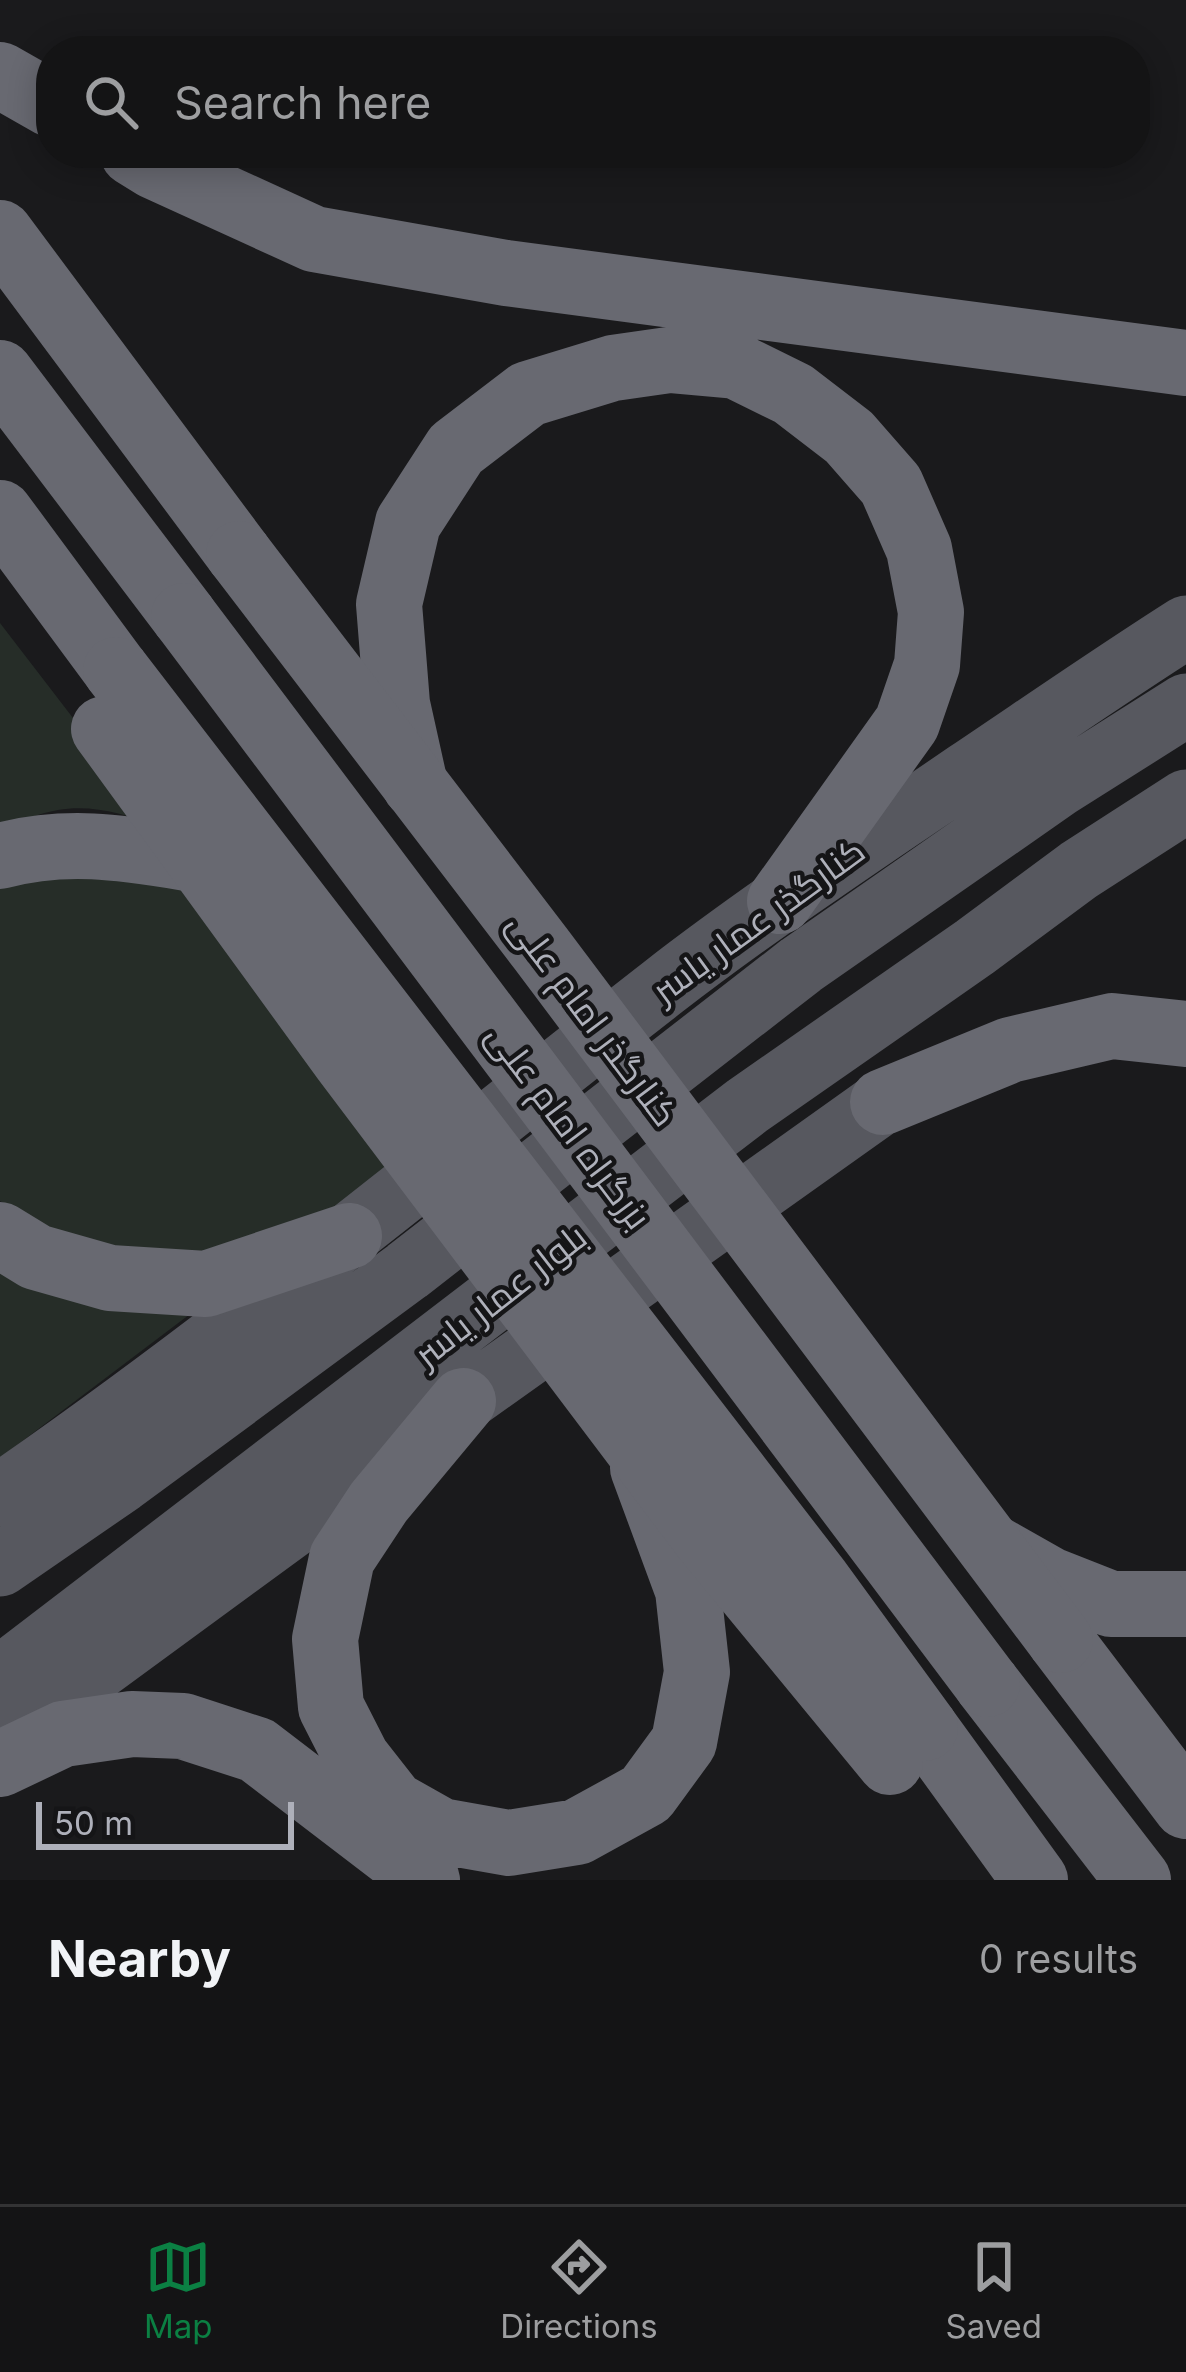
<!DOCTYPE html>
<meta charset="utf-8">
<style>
:root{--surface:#141415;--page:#212122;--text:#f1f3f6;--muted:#9d9ea0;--line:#333334;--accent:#0b8043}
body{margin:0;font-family:Inter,Cairo,sans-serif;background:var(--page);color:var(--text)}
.scale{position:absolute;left:36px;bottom:30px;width:258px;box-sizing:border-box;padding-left:12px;border:6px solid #aeb0ba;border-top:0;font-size:33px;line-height:42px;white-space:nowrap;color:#aeb0ba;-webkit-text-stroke:9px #151517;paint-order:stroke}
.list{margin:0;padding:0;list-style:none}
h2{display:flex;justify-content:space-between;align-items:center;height:156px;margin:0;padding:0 48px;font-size:51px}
h2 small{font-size:39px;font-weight:400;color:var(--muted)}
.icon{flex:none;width:66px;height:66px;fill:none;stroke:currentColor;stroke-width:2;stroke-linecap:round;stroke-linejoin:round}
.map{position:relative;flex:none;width:1186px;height:1880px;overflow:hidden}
.search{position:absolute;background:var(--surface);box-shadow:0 6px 30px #0003;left:36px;right:36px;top:36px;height:132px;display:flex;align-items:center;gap:30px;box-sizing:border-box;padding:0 42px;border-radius:48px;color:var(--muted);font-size:45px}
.sheet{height:324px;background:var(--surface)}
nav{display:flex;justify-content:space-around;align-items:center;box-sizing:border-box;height:168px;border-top:3px solid var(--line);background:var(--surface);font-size:33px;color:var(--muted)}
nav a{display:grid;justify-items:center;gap:6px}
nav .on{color:var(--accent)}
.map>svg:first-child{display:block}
.green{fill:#262d28}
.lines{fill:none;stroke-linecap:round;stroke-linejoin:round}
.major{stroke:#57585f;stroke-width:63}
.highway{stroke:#686971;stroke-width:66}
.highway-bridge{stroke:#686971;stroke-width:66}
.labels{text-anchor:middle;stroke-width:9;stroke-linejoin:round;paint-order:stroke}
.street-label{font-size:36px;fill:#aeb0ba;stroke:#151517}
</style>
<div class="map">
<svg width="1186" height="1880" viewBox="0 0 1186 1880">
<rect width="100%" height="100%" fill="#1a1a1c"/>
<path class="green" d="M0,623L156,826C126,814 91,804 58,810C39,813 19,822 0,828Z
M14,871L175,885L206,903L402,1162L315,1220L229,1251L179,1253L123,1250L45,1228L0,1201V879Z
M0,1262L202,1305L0,1458Z"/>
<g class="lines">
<path class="major" d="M0,1495C229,1337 443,1158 663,987C761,911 865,843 967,773C1040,724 1112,674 1186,627
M0,1565L122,1481L407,1271L801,965L1058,786L1186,705
M0,1678L747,1106L975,947L1079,870L1186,801
M0,1740L463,1401L883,1102"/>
<path class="highway" d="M0,75L51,104
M133,153L154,166L314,239L506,273L1186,363
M0,233L239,554
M0,373L184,616
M0,513L116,670
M415,785L397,704L389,604L408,523L456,449L528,394L613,368L669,360L736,366L793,394L849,437L891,485L919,549L931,612L927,665L907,723L780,901
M0,856C70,837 130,849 200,860
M883,1102L1010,1050L1112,1026L1186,1034
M0,1235L36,1257L110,1278L206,1284L349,1236
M463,1401L379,1502L342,1558L325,1639L331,1707L357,1758L393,1804L441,1831L509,1843L577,1832L646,1794L684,1742L697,1672L688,1590L643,1468
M990,1546L1050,1580L1111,1604H1186
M1060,1640L1186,1806
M987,1684L1138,1880
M925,1728L1035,1880
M0,1764L63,1734L132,1724L183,1726L257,1750L427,1880"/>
<path class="highway-bridge" d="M239,554L541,949L1060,1640
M184,616L987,1684
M116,670L818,1581L925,1728
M104,729L345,1060L707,1540L890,1762"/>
</g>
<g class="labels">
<g class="street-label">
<text transform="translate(758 920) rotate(-36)" y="13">کنارگذر عمار یاسر</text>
<text transform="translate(593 1019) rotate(53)" y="13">کنارگذر امام علی</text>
<text transform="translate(569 1126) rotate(53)" y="13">بزرگراه امام علی</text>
<text transform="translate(500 1295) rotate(-38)" y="13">بلوار عمار یاسر</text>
</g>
</g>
</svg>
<div class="scale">50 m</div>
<div class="search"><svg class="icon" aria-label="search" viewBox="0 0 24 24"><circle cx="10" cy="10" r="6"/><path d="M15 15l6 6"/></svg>Search here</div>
</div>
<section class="sheet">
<h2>Nearby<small>0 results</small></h2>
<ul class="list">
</ul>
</section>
<nav>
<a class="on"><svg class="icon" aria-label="map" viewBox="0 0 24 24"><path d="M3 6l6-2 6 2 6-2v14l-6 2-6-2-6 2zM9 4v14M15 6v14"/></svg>Map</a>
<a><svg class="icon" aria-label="directions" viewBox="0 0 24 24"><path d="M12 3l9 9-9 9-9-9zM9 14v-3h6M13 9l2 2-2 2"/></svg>Directions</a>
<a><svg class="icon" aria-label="saved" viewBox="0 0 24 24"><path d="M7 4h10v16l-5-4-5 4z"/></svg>Saved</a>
</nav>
